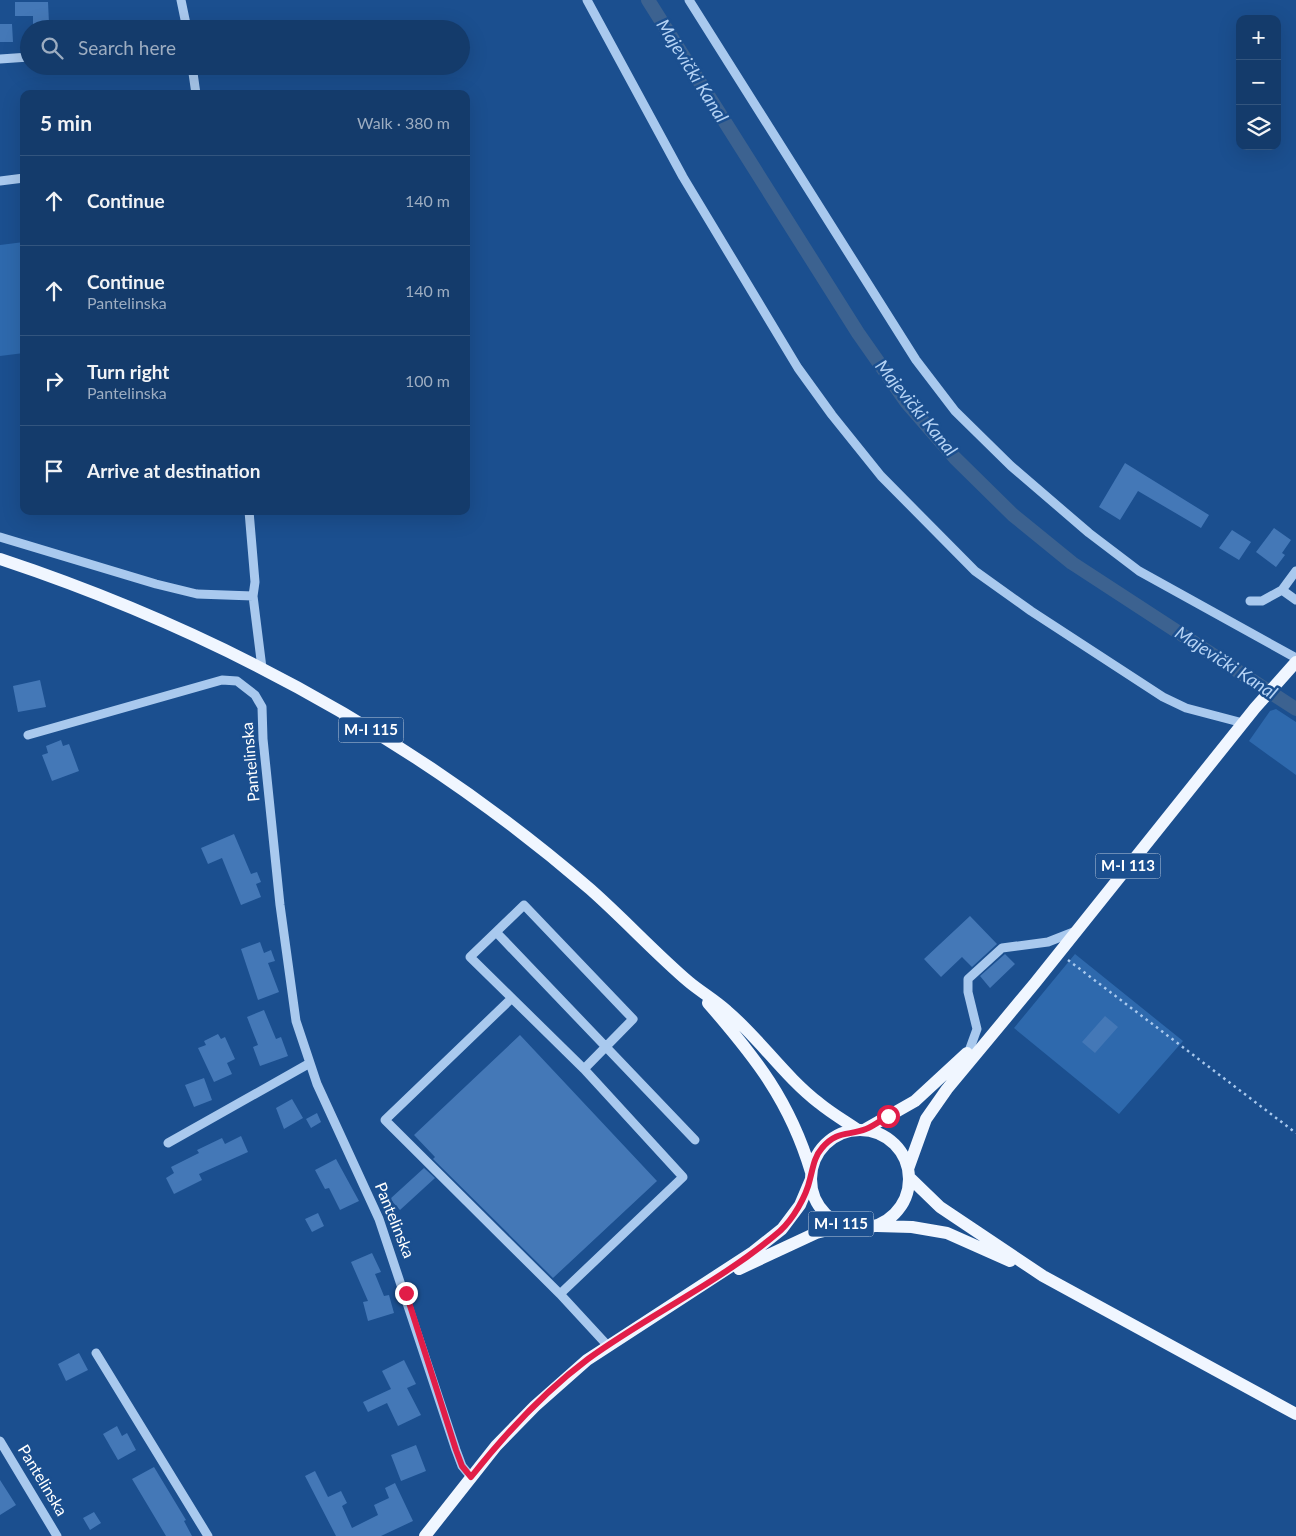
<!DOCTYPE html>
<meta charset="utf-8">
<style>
:root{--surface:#143b6b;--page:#1d4271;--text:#f1f3f6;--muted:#9dadc1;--line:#33557e}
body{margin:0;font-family:Lato,sans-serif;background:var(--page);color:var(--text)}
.controls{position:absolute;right:15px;top:15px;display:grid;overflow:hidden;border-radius:10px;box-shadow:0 5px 20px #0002}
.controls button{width:45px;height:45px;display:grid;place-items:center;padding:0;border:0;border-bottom:1px solid var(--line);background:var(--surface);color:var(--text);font:25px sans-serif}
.stop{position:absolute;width:15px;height:15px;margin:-11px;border:4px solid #e11d48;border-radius:50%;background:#fff}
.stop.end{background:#e11d48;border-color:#fff;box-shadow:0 1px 5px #0008}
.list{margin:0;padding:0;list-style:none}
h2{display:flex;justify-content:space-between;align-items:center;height:65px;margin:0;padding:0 20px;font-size:21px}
h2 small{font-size:16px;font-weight:400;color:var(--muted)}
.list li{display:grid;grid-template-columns:32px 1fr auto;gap:15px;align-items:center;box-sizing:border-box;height:90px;padding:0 20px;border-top:1px solid var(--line)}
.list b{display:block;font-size:19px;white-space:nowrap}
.list p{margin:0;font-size:16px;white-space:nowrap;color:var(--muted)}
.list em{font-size:16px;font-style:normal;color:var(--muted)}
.icon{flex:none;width:28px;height:28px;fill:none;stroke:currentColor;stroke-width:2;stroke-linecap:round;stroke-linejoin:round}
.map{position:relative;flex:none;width:1296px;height:1536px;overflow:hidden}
.search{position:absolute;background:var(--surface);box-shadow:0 5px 20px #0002;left:20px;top:20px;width:450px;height:55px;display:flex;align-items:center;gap:12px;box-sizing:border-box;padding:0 18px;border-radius:28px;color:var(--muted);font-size:19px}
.panel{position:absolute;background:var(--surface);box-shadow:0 5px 20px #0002;left:20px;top:90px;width:450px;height:425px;border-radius:10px}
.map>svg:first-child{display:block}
.green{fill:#2e69ad}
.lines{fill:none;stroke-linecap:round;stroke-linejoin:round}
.canal{stroke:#3c6290;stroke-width:14}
.building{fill:#4478b7}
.path{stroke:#a9c9ee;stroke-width:2.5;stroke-dasharray:2.5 4;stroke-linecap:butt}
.minor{stroke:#a9c9ee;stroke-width:9}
.major{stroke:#f0f6ff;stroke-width:12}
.route{stroke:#e11d48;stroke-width:6}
.labels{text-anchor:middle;stroke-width:5;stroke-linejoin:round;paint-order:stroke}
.shield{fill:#1b4f8f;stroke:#bbcadd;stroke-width:1}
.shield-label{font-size:15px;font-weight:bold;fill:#fff}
.street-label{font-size:16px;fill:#fff;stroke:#1b4f8f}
.water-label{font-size:18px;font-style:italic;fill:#b5d3f5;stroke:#1b4f8f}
</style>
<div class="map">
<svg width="1296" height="1536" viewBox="0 0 1296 1536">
<rect width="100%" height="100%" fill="#1b4f8f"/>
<path class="green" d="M24,242V353L0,356V245Z
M1276,709L1296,722V775L1249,741L1270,711Z
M1075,954L1183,1041L1119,1114L1014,1028Z"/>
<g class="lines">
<path class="canal" d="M648,0L858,333L907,403L955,458L1013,515L1072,563L1296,709"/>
</g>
<path class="building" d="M15,2H48L49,23L33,24V16H15Z
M0,24H12L13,42H0Z
M1125,463L1209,515L1201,528L1138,491L1120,520L1099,507Z
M1274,528L1291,540L1282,553L1285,555L1276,567L1256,552Z
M1232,530L1251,542L1239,560L1219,548Z
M40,680L46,707L18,712L13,686Z
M61,740L63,746L69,744L79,771L52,781L42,755L48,753L46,746Z
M234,834L251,874L257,872L261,882L256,884L261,897L241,905L222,858L208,864L201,848Z
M970,916L997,944L972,967L962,957L941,977L924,959Z
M260,942L264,953L271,950L275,961L268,963L279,992L258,1000L241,949Z
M1005,954L1015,964L990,988L980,976Z
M264,1010L276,1039L281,1037L288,1056L260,1066L253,1047L258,1045L247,1017Z
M1105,1016L1118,1027L1095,1053L1082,1042Z
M218,1034L221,1039L225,1037L235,1059L227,1063L232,1074L214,1082L198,1048L206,1045L204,1041Z
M520,1035L657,1181L553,1278L433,1159L435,1157L414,1135Z
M204,1078L212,1100L194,1107L185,1085Z
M292,1099L303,1118L284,1129L276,1108Z
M317,1113L321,1122L311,1128L306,1119Z
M241,1136L248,1152L199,1174L202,1180L174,1194L166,1178L174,1173L171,1167L199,1153L197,1150L222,1138L225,1144Z
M336,1159L359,1201L340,1210L329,1188L325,1189L315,1170Z
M424,1168L435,1178L400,1210L390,1199Z
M318,1213L324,1226L312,1232L305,1219Z
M372,1253L381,1272L375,1274L384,1296L389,1295L394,1313L368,1321L363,1302L368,1301L351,1262Z
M79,1353L88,1370L66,1381L58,1364Z
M404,1360L416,1384L407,1388L421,1415L398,1426L387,1403L368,1412L363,1402L391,1389L382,1371Z
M117,1426L122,1436L127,1433L136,1450L118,1460L103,1434Z
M416,1445L426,1471L401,1481L391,1455Z
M154,1467L186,1520L184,1521L192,1536H166L132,1479Z
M315,1471L328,1497L341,1491L347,1503L342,1506L352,1528L378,1515L374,1505L389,1498L385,1488L395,1483L413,1521L381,1536H336L305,1476Z
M0,1480L16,1505L0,1515Z
M94,1512L101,1523L90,1530L83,1518Z"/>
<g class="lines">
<path class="path" d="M1068,960L1296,1133"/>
<path class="minor" d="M181,0L187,29
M587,0L683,177L798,368L832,415L881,476L975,571L1031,611L1163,697L1186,708L1243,723
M689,0L916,360L955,411L1011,466L1089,533L1139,571L1296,658
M0,59L29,57
M192,66L196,94
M0,181L24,178
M249,511L255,582L253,596L262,668
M0,537L156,584L197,594L253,596
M1282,590L1296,571
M1250,601H1262L1282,590L1296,600
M28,735L222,680L237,681L255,695L262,707L263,739L280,905L296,1021L317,1084L379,1219L456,1450L462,1466L471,1477
M496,932L470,957L584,1069
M512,998L385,1120L560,1294L608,1346
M969,1051L977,1029L968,992V979L1002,948L1048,942L1076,931
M168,1143L310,1063
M560,1294L683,1177L584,1069L633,1019L524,905L496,932L695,1140
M96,1353L208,1536
M0,1441L57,1536"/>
<path class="major" d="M0,559C217,631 417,740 590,889C624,919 655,953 689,982C701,992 715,1000 727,1011C760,1039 785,1077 819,1103C831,1113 845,1121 858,1130
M708,1003C755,1057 790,1101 811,1172
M864,1130L915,1101L967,1053
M811 1179a49 49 0 1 1 98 0a49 49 0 1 1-98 0Z
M908,1169L926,1119L947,1089L1035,983L1255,708L1296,662
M909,1177L940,1207L1043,1276L1296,1414
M877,1226L912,1227L947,1233L1010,1261
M739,1269L816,1233L845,1226
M425,1536L496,1446L535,1406L587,1360L753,1252L782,1229L800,1205L811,1179"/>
</g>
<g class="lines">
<path class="route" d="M406,1293L456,1450L462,1466L471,1477C505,1434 544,1392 588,1359C650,1314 722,1281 780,1231C793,1219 806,1197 810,1179C813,1168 814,1157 822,1148C837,1130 849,1136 866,1129C874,1126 881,1120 888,1116"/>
</g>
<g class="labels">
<g class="shield">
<rect x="338.5" y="717.5" width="65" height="25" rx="4"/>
<rect x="1095.5" y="853.5" width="65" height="25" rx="4"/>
<rect x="808.5" y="1211.5" width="65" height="25" rx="4"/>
</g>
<g class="shield-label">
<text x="371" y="735">M-I 115</text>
<text x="1128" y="871">M-I 113</text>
<text x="841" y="1229">M-I 115</text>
</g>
<g class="street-label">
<text transform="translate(250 762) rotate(-95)" y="6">Pantelinska</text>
<text transform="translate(395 1220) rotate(68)" y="6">Pantelinska</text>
<text transform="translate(43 1480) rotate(59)" y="6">Pantelinska</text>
</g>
<g class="water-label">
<text transform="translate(692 71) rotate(58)" y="6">Majevički Kanal</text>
<text transform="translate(916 408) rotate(51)" y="6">Majevički Kanal</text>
<text transform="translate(1226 663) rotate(33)" y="6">Majevički Kanal</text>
</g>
</g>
</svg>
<div class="controls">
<button>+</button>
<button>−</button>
<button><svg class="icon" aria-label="layers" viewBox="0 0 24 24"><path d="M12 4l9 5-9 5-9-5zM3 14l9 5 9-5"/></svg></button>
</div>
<div class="stop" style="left:888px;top:1116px"></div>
<div class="stop end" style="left:406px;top:1293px"></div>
<div class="search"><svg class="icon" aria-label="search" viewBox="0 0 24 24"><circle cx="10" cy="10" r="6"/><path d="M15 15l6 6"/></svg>Search here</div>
<section class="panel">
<h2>5 min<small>Walk · 380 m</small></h2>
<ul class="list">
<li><svg class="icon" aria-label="ahead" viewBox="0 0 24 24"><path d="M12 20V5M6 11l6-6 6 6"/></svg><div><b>Continue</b></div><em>140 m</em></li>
<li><svg class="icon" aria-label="ahead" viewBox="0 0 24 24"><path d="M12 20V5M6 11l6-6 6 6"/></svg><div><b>Continue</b><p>Pantelinska</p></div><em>140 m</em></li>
<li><svg class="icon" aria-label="right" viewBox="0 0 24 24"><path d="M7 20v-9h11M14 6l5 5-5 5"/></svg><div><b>Turn right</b><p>Pantelinska</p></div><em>100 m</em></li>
<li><svg class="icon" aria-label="arrive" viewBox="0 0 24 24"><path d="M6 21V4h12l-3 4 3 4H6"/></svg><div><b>Arrive at destination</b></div></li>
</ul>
</section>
</div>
